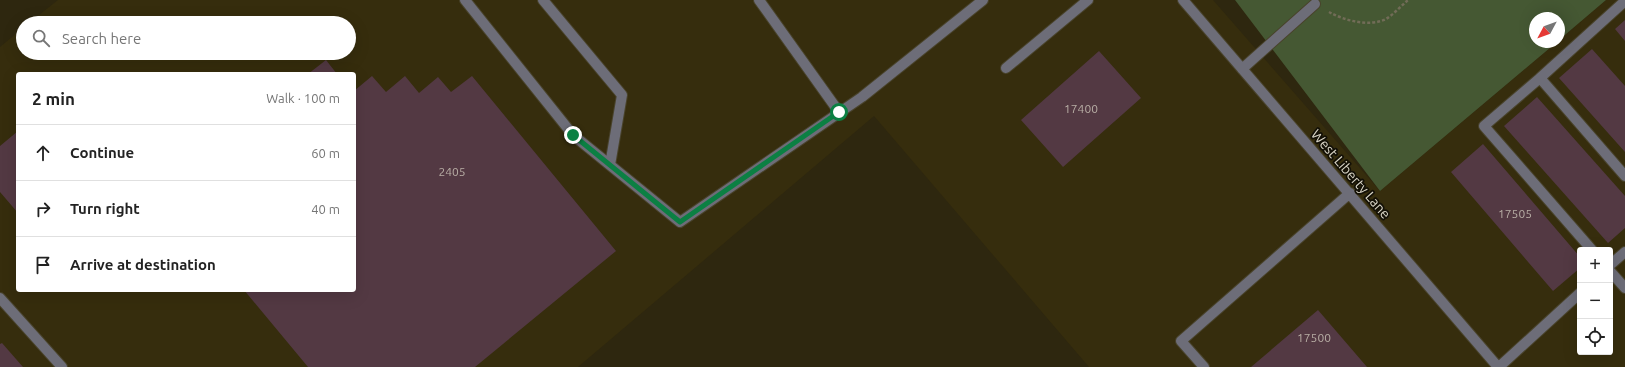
<!DOCTYPE html>
<meta charset="utf-8">
<style>
:root{--surface:#fff;--page:#f6f6f6;--text:#222;--muted:#767676;--line:#e0e0e0}
body{margin:0;font-family:Ubuntu,sans-serif;background:var(--page);color:var(--text)}
.controls{position:absolute;right:12px;bottom:12px;display:grid;overflow:hidden;border-radius:4px;box-shadow:0 4px 16px #0002}
.controls button{width:36px;height:36px;display:grid;place-items:center;padding:0;border:0;border-bottom:1px solid var(--line);background:var(--surface);color:var(--text);font:20px sans-serif}
.compass{position:absolute;left:1529px;top:12px;width:36px;height:36px;border-radius:50%;background:var(--surface);box-shadow:0 4px 16px #0002;rotate:229deg}
.stop{position:absolute;width:12px;height:12px;margin:-9px;border:3px solid #0b8043;border-radius:50%;background:#fff}
.stop.end{background:#0b8043;border-color:#fff;box-shadow:0 1px 4px #0008}
.list{margin:0;padding:0;list-style:none}
h2{display:flex;justify-content:space-between;align-items:center;height:52px;margin:0;padding:0 16px;font-size:17px}
h2 small{font-size:13px;font-weight:400;color:var(--muted)}
.list li{display:grid;grid-template-columns:26px 1fr auto;gap:12px;align-items:center;box-sizing:border-box;height:56px;padding:0 16px;border-top:1px solid var(--line)}
.list b{display:block;font-size:15px;white-space:nowrap}
.list em{font-size:13px;font-style:normal;color:var(--muted)}
.icon{flex:none;width:22px;height:22px;fill:none;stroke:currentColor;stroke-width:2;stroke-linecap:round;stroke-linejoin:round}
.map{position:relative;flex:none;width:1625px;height:367px;overflow:hidden}
.search{position:absolute;background:var(--surface);box-shadow:0 4px 16px #0002;left:16px;top:16px;width:340px;height:44px;display:flex;align-items:center;gap:10px;box-sizing:border-box;padding:0 14px;border-radius:22px;color:var(--muted);font-size:15px}
.panel{position:absolute;background:var(--surface);box-shadow:0 4px 16px #0002;left:16px;top:72px;width:340px;height:220px;border-radius:4px}
.map>svg:first-child{display:block}
.built{fill:#362d0d;fill-rule:evenodd}
.forest{fill:#455833}
.building{fill:#533943}
.lines{fill:none;stroke-linecap:round;stroke-linejoin:round}
.minor-casing{stroke:#49432c;stroke-width:12}
.path{stroke:#716c57;stroke-width:2.5;stroke-dasharray:3 2;stroke-linecap:butt}
.minor{stroke:#6d6d78;stroke-width:10}
.route{stroke:#0b8043;stroke-width:5}
.labels{text-anchor:middle;stroke-width:3.5;stroke-linejoin:round;paint-order:stroke}
.number-label{font-size:12px;fill:#b8aea5}
.street-label{font-size:14px;fill:#d9d5c6;stroke:#131006}
</style>
<div class="map">
<svg width="1625" height="367" viewBox="0 0 1625 367">
<rect width="100%" height="100%" fill="#2e270f"/>
<path class="built" d="M58,0H1213L1380,191L1557,42H1559V40L1606,0H1625V367H1089L874,116L578,367H0V47L23,28V53H349V23H29ZM18,74H354V290H18ZM1580,250H1610V352H1580Z"/>
<path class="forest" d="M1235,0H1606L1559,40V18H1535V42H1557L1380,191Z"/>
<path class="building" d="M1625,20V41L1615,29Z
M1592,49L1625,86V152L1559,78Z
M1099,51L1141,98L1063,167L1021,120Z
M326,60L337,74H308Z
M372,76L386,92L405,76L419,93L438,77L451,92L472,76L616,251L475,367H308L244,290H354V91Z
M1537,97L1625,196V228L1608,243L1504,126Z
M18,131V213L0,192V146Z
M1483,144L1580,257V268L1553,291L1451,172Z
M1318,310L1367,367H1251Z
M2,343L23,367H0V344Z"/>
<g class="lines">
<g class="minor-casing">
<path id="minor" d="M465,0L573,135L680,222L862,97L983,0
M543,0L622,95L610,165
M759,0L839,112
M1183,0L1498,367
M1006,68L1088,0
M1242,69L1315,4
M1540,78L1625,1
M1592,250L1484,126L1540,78L1625,176
M1610,265L1625,252
M1610,271L1625,288
M0,298L62,367
M1204,367L1181,341L1350,193
M1499,367L1580,293"/>
</g>
<path class="path" d="M1329,12C1345,21 1370,27 1386,19C1394,14 1401,6 1408,0"/>
<use href="#minor" class="minor"/>
</g>
<g class="lines">
<path class="route" d="M573,135L680,222L839,112"/>
</g>
<g class="labels">
<g class="number-label">
<text x="1081" y="113">17400</text>
<text x="452" y="176">2405</text>
<text x="1515" y="218">17505</text>
<text x="1314" y="342">17500</text>
</g>
<g class="street-label">
<text transform="translate(1351 174) rotate(49)" y="5">West Liberty Lane</text>
</g>
</g>
</svg>
<div class="controls">
<button>+</button>
<button>−</button>
<button><svg class="icon" aria-label="locate" viewBox="0 0 24 24"><circle cx="12" cy="12" r="6"/><path d="M12 2v4M12 18v4M2 12h4M18 12h4"/></svg></button>
</div>
<svg class="compass" viewBox="-18 -18 36 36"><path d="M0-13l5 13h-10z" fill="#e53935"/><path d="M0 13l5-13h-10z" fill="#767676"/></svg>
<div class="stop" style="left:839px;top:112px"></div>
<div class="stop end" style="left:573px;top:135px"></div>
<div class="search"><svg class="icon" aria-label="search" viewBox="0 0 24 24"><circle cx="10" cy="10" r="6"/><path d="M15 15l6 6"/></svg>Search here</div>
<section class="panel">
<h2>2 min<small>Walk · 100 m</small></h2>
<ul class="list">
<li><svg class="icon" aria-label="ahead" viewBox="0 0 24 24"><path d="M12 20V5M6 11l6-6 6 6"/></svg><div><b>Continue</b></div><em>60 m</em></li>
<li><svg class="icon" aria-label="right" viewBox="0 0 24 24"><path d="M7 20v-9h11M14 6l5 5-5 5"/></svg><div><b>Turn right</b></div><em>40 m</em></li>
<li><svg class="icon" aria-label="arrive" viewBox="0 0 24 24"><path d="M6 21V4h12l-3 4 3 4H6"/></svg><div><b>Arrive at destination</b></div></li>
</ul>
</section>
</div>
